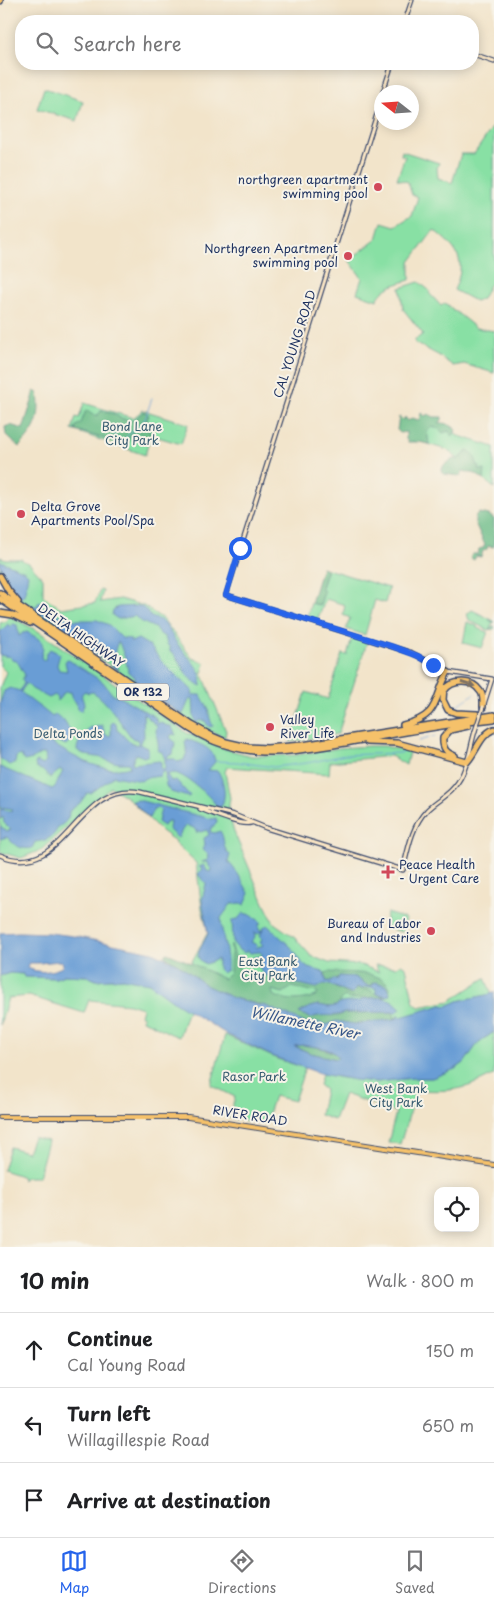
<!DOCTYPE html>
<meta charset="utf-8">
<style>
:root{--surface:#fff;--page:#f6f6f6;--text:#202124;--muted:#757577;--line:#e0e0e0;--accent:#2563eb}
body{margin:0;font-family:"Playpen Sans",sans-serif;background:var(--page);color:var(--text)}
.controls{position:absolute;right:15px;bottom:15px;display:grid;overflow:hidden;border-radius:10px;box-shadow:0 2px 12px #0003}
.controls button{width:45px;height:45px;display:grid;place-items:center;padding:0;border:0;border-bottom:1px solid var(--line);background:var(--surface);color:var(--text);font:25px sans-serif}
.compass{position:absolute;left:374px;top:85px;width:45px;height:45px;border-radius:50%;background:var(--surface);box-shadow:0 2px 12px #0003;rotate:287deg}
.stop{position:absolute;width:15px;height:15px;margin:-11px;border:4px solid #2563eb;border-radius:50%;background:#fff}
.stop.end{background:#2563eb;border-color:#fff;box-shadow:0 1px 5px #0008}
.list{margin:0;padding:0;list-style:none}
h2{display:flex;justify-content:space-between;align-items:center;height:65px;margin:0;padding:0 20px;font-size:21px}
h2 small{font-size:16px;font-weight:400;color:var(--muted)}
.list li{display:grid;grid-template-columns:32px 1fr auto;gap:15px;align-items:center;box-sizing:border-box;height:75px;padding:0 20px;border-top:1px solid var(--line)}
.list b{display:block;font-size:19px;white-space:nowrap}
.list p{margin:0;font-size:16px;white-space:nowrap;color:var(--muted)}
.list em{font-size:16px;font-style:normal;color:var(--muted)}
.icon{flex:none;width:28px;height:28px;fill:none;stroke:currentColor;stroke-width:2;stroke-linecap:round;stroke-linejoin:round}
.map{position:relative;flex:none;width:494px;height:1247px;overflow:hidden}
.search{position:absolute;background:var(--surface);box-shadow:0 2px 12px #0003;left:15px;right:15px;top:15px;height:55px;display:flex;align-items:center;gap:12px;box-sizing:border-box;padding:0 18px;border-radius:20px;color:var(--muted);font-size:19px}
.sheet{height:290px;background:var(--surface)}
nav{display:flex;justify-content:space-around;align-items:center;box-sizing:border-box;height:70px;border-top:1px solid var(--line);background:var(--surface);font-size:14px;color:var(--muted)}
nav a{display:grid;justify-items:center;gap:2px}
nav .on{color:var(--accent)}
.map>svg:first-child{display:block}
.green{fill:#88e0a4;stroke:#528881}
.forest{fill:#6ebe8a;stroke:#447674;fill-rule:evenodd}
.water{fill:#699dd5;stroke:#42669a;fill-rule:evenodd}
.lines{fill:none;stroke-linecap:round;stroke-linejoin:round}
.stream{stroke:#699dd5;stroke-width:1}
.secondary-casing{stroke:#3b4a6e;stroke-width:5.5}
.primary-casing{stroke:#3b4a6e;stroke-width:6}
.motorway-casing{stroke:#3b4a6e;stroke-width:8}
.secondary{stroke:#fbe6c4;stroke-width:3}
.primary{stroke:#f5c16b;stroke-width:4}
.motorway{stroke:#f5c16b;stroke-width:5}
.secondary-bridge-casing{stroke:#3b4a6e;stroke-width:5.5;stroke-linecap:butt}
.secondary-bridge{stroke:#fbe6c4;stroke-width:3}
.oneway{fill:#7d7164}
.route{stroke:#2563eb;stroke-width:6}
.poi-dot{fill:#d1495b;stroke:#f7f3e8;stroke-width:2}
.labels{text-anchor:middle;stroke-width:4;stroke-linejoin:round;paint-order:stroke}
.shield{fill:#f7f3e8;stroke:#5d6a87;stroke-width:1}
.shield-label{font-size:11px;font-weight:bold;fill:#1b2f5e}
.poi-label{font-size:12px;fill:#1b2f5e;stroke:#f7f3e8;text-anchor:end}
.street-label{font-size:12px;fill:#1b2f5e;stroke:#f7f3e8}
.park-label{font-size:12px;fill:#365b70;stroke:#f7f3e8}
.water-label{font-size:14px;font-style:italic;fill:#365688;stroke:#f7f3e8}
</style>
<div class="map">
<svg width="494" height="1247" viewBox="0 0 494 1247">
<rect width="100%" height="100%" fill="#f7f3e8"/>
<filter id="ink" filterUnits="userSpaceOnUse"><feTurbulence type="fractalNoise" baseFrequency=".02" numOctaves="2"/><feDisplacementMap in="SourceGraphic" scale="10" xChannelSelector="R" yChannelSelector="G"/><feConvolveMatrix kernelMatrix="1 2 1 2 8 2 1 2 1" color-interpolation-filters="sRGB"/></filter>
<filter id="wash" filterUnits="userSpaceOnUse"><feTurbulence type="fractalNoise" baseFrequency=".0096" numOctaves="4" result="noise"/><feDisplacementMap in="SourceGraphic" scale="20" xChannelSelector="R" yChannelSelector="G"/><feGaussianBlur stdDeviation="1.12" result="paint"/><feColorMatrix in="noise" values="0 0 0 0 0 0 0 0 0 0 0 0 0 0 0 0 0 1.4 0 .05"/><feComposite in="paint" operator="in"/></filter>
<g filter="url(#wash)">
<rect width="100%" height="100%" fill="#f2e4ca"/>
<path class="green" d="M44,88L83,101L77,121L37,109Z
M494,125V280L489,285L482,299L475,301L454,290C468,260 457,249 434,230L410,262V280C397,284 384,286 377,300L357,293L362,278L349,260L377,239L382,222L395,226L412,216L418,197L412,195L408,182L397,179L405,156L401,155L402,151L439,163L437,168L438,178L452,183L461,154H474Z
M419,282L430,291L429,293L441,306L445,303L476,328L494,331V373L464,364L453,366L438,355L415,343V340L423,334L403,309L400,288Z
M84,403L133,418L143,410L188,424L181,444L151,435L145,455L72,430L76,417L79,418Z
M430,424L456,433V435L494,447V488L447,450L424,443Z
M0,557L6,559H22L23,561L29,563L43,578V596L61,608L95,603L100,590L103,591L100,602L120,599L144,606L163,619L192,658L205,663L202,673L226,731L225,737L199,727L51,625C33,612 5,592 0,569C0,565 0,561 0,557Z
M327,569L389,588L385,603L375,600L365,635L346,629L350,618L343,615L345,605L326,599L317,620L307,617L311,603L319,605L321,587Z
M472,610L494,621V623L489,620L493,622L490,629L494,626V629L488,630L469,620L467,614Z
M9,616L38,631L187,733L222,748L252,756L296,755L339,748L369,746H385L409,752L406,765L391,756L330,762L329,774L227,767L225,772L230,798L228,811L234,832L264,903L274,923L294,937L311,956L329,963L361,965L379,972L375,965L396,967L401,964L406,967L414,1003L419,1007L450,1001L485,978L492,994L458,1001L447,1006L442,1005L404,1017L350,1020H307L190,965L208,932L202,909L196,863L174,843L175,841L161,831L129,799L111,787L41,850L21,858L0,852V687L6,672L0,666V623L6,621Z
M467,622L477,626V628L488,632L482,648L463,643Z
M352,638L367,642L338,734L290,742L306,692L328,699L342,654L347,655Z
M387,913L406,919L402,932L385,927Z
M10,973L23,974L25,977L56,978L64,975L87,976L96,980L123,978L149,983L188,1010L179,1037C165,1033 156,1024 142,1020L143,1016L140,1015L142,1008L129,1004L89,1000L84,1013L29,996L8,998L0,1025V976Z
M494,1032V1075C488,1077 482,1081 476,1083C457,1092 437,1091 417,1090L400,1144L388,1143L396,1112L344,1094L334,1120L320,1115L325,1090L319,1085L322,1074L342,1078L377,1082L413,1078H432L455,1069L464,1063L479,1042Z
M225,1035L277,1059L305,1068L294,1101L274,1096L265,1123L229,1118L235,1097L211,1085Z
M33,1137L48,1141L38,1177H26L22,1180L21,1176L3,1170L10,1147L27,1152Z"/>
<path class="forest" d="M34,391L38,393C41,418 37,429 19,447L6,435L5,427L10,425L23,429L33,398Z
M86,410C90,412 91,416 98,415L101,411L114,414L120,418L133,421L143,412H145L149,415L147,420L149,423L148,425H144L143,427L150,430V435L147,438C144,437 142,435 140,433C132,429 129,439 127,445L123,446L116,442L75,430V427L81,423Z
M421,413L425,416L428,414L434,417H442V420L439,423C444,422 454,426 456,430L452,437L449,431L443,433L439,429L432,427L427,431L429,444L419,442H408L406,439V432L400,433L397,430L399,417L403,420L405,417L408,421L412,418L419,420Z
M467,450C472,451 477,460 477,465L480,467L479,470H485L484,480L476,474L463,471L460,476L443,474L442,469L444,465L453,459H458L464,455Z
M479,513L489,515L494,519V547L488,546L487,549L483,551L481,557L476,556L474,560L471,558V556L473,554H478L479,549L483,548L485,545L475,523V517Z
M322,567L327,569L321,587L324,592L320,605L311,603Z
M231,944L241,974L244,976L263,979L264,975L280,976L285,981L317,987L324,984L330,985L350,995L354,994L357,988L370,990L374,993L386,997L349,999L345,996L339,1001L340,1003L336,1006L329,1007L318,1005L310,1007L299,1013L311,1018L320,1015L338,1016L344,1013L393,1012L395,1019L355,1024L333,1022L327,1025L305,1023L266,1006L233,998L207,986L178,964L165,956L167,953L189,962L224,979L230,973ZM292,987L316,992L318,995C306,1001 285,1002 273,995L272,990L283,993Z
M329,972C346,973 384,970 390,988L389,991L384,985L373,983L372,986H368L361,981L341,976C336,978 333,983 326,981L325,973Z
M293,1045C307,1045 323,1047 336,1054L338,1058L336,1059L310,1053Z"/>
<path class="water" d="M0,561L25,571L28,574L25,593L21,598L12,590L0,565Z
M39,602H42L41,610L49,614L59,615L75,620H97L109,625L122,638L130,639L131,642L138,639L150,646L163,663L193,691L192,695H201C203,700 205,702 207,706C210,712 208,717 213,726L209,727L205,721L200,720L196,723L194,717L193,699L190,698L183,714C166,706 151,690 135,681V677L128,672C127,661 123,653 119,642H118C113,652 114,661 119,670L113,667L112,660L102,644H96V646L102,651L106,658L104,659C97,655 87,650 84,642H78L74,634L69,636L52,625L54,622L61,621L60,620L44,616L29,606H37Z
M139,606C146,608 146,612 150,616C155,620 160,618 164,623C170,630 173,639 179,646C187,657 205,671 201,686C184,679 179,655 170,651V648L167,644L165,637L160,634L155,628L142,622L135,616L118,619L112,615L113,610L118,607Z
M8,624L10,627L13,624L17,625L19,636L23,633L27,632C40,640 46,640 41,657L43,660H45L46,654L50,649L60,654L57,665L59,670L67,671L65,662L67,659L103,682L112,694L124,699L155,717L158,724L160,722L167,726H171L176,735L172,734L170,737L175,743L173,754L168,756L167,759H175L178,762L184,760L187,752L185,742L187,739C198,744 214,747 215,762L208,770L218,771C224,782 227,795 221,807H217C213,798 185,774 174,773C171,773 169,774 167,775L171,781L176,780L190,796L188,797L171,792L166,786L165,771L162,772L160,776L145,778L141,781L114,776L91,793H87L80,803L69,811C69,820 65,823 58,827C54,838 45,841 35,842L32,848C21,850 15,846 7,837L0,839V826L7,831L11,830L4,823L3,817L0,819V809L11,811L13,809L0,807V767L52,789L55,787L63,771L60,770L50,778L42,770L36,768L35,763L37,762L43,765L46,762L45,754H40L33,759L24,761L21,755L16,757L15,763L9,765L0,758V704L4,691L10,688L20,691L24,683L22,679L25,675L17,661H14L10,657L0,655V632ZM26,683L32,689L49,698L55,695L57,697V701L65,692H71L73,700L76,702L77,709L81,711L84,705C84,699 78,695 85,691L88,693L93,692C108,701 121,724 132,738L138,740V745C126,743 126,736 117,730L116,724L113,722L111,724V735L108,736L105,734L102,725L94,728L90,727C85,735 77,741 77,750L85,755L103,758L108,761L120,763H129L130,767C101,776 68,753 43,738V736L66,745L69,742L71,732L64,721L55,714L53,717L51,716C41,707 30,701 21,692ZM143,713L157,726C154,733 160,743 158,751L162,752L165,759V769H161V762L159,761L133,764L132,762L136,754L144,757L148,755V748L139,744L144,737Z
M138,800L211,819L216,818L217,823L211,828L210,832L215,833L220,831C226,840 221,847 230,855L228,861L238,874L249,893L245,905L241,903L231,904L221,918C221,935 229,953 227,970L222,973L218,969V959L206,964L201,961L198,957L199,951L208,934L202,900L206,884L198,874L203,869L199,867L204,865L207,871L211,872L212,870L209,866L208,862H202L208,860L209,855L202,849L205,845L204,838L209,835L207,830L200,832L197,830V833L194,828L186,825L182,830L178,838L169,830L170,821H167L164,826L158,822L161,809L154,808L149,818L132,801Z
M243,913L251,915L261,922L259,925V930H262L261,932L258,934L254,932L255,937L251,942L257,945L256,948L263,945L260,942L262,939L260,936L264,927L267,925L291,947L303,964L308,968L324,972L326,981L331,982L332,980L338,979L339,976L355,977L368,986H372L375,982L386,985L390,992L389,996L376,994V988L364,987L362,989L358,987L351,994L330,985L324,984L317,988L285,981L280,976L264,975L253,957L262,956V954L260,952L250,953L247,950L245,953L240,951L233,943L232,920L238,919Z
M19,932L50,933L73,936L153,952L178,964L207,986L233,998L258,1005L266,1006L305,1023L311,1024L316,1022L327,1025L336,1021L355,1024L395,1019L398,1018V1014L401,1017L442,1005L447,1006L458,1001L491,994L494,992V1032L479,1042L464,1063L455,1069L432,1078H413L377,1082L355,1080L322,1074L274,1057L247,1044L228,1035L176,1003L149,983L123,978L96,980L87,976L64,975L56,978L24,977L23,974L10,973L0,976V933ZM60,961L63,963L62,967C52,972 36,974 27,967L29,963H39ZM303,1045C313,1047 334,1047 338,1058L336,1059L310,1053L294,1046Z
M363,999C380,997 390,995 401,1009L396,1012L344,1013C333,1018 322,1013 311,1018L299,1013L310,1007L318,1005L329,1007L336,1006L341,1003L360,1001Z"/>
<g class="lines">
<path class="stream" d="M103,431H111L118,439L123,440L145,419L152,398
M456,706L474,694
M419,741L435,736
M215,761L237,762L274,767L307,763L345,755L400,753L407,750"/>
</g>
</g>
<g filter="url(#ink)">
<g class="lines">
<g class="secondary-casing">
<path id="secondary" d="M405,21L412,0
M473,54L494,61
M383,92L392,64
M382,98L226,595L412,653L448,672L492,679L484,704
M200,809C211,813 240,826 251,823
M0,855C65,883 77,780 140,792L234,815L266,828L403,870C408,849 412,825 427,810C437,800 450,795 458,782C468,767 470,748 475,731"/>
</g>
<g class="primary-casing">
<path id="primary" d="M0,1117H188L494,1165"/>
</g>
<g class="motorway-casing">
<path id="motorway" d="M0,1V0
M0,576L8,590L18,602
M0,593L192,725L212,736L226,742L248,747L267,748L302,745L494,715
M0,599L190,729C212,743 236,750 262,752C289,753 320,747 346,743C395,734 444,724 494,719
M0,613L13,615L30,623
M444,687L443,700L448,710L456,713L477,714
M444,691C452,679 472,679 480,691C484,695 483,702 483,707
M403,725C441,716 433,699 448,672
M367,742L397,743L467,762
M455,756C446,753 442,748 443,738L450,730L468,726
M467,762C477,751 480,735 494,729"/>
</g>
<use href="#secondary" class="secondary"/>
<use href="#primary" class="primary"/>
<use href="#motorway" class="motorway"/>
<g class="secondary-bridge-casing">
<path id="secondary-bridge" d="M475,731L483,707"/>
</g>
<use href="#secondary-bridge" class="secondary-bridge"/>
</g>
<defs><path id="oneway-solid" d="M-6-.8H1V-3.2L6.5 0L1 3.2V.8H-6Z" transform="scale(1.25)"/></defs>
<use class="oneway" href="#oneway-solid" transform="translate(468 684) rotate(17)"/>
</g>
<g class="lines" filter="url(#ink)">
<path class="route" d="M240,548L226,595L391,646L418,656L433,665"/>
</g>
<g class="poi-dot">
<circle cx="378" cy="187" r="5"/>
<circle cx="348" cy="256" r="5"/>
<circle cx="21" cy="514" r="5"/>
<circle cx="270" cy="727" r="5"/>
<path d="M385.5 864.5h5v5h5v5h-5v5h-5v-5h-5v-5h5z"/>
<circle cx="431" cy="931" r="5"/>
</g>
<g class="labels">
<rect class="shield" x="117" y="683.5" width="52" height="17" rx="4"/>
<g class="shield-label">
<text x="143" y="696">OR 132</text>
</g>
<g class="poi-label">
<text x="368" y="184">northgreen apartment<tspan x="368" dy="14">swimming pool</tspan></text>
<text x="338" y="253">Northgreen Apartment<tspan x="338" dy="14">swimming pool</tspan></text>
<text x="31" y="511" text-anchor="start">Delta Grove<tspan x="31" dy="14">Apartments Pool/Spa</tspan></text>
<text x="280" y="724" text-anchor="start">Valley<tspan x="280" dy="14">River Life</tspan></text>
<text x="399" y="869" text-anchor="start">Peace Health<tspan x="399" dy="14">- Urgent Care</tspan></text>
<text x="421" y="928">Bureau of Labor<tspan x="421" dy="14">and Industries</tspan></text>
</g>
<g class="street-label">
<text transform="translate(295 344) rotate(-72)" y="4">CAL YOUNG ROAD</text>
<text transform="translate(81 636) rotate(35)" y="4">DELTA HIGHWAY</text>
<text transform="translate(250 1116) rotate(9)" y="4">RIVER ROAD</text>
</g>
<g class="park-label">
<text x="132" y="431">Bond Lane<tspan x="132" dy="14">City Park</tspan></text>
<text x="68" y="738">Delta Ponds</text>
<text x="268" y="966">East Bank<tspan x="268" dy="14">City Park</tspan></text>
<text x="254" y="1081">Rasor Park</text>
<text x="396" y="1093">West Bank<tspan x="396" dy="14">City Park</tspan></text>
</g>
<g class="water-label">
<text transform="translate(305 1023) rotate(12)" y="5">Willamette River</text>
</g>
</g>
</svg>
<div class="controls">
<button><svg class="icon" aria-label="locate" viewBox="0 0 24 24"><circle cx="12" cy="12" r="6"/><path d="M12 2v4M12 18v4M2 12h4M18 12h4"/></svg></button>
</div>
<svg class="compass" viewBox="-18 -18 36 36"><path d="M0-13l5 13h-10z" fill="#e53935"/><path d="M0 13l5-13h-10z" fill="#757577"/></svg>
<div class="stop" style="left:240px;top:548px"></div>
<div class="stop end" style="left:433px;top:665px"></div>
<div class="search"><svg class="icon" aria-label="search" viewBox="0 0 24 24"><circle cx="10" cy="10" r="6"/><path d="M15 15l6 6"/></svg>Search here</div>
</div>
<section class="sheet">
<h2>10 min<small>Walk · 800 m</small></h2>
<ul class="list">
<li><svg class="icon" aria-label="ahead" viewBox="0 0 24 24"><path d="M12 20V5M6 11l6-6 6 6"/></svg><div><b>Continue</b><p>Cal Young Road</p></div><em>150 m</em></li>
<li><svg class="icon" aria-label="left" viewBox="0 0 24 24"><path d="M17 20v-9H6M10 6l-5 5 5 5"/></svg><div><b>Turn left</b><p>Willagillespie Road</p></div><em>650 m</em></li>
<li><svg class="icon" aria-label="arrive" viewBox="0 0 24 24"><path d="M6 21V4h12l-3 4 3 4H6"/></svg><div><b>Arrive at destination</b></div></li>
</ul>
</section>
<nav>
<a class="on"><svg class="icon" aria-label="map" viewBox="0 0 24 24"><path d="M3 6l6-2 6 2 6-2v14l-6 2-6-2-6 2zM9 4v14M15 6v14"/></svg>Map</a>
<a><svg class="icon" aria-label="directions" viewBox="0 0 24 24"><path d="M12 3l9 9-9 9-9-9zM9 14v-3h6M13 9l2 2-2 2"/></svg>Directions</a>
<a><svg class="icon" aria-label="saved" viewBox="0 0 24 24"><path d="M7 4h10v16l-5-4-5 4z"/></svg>Saved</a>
</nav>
